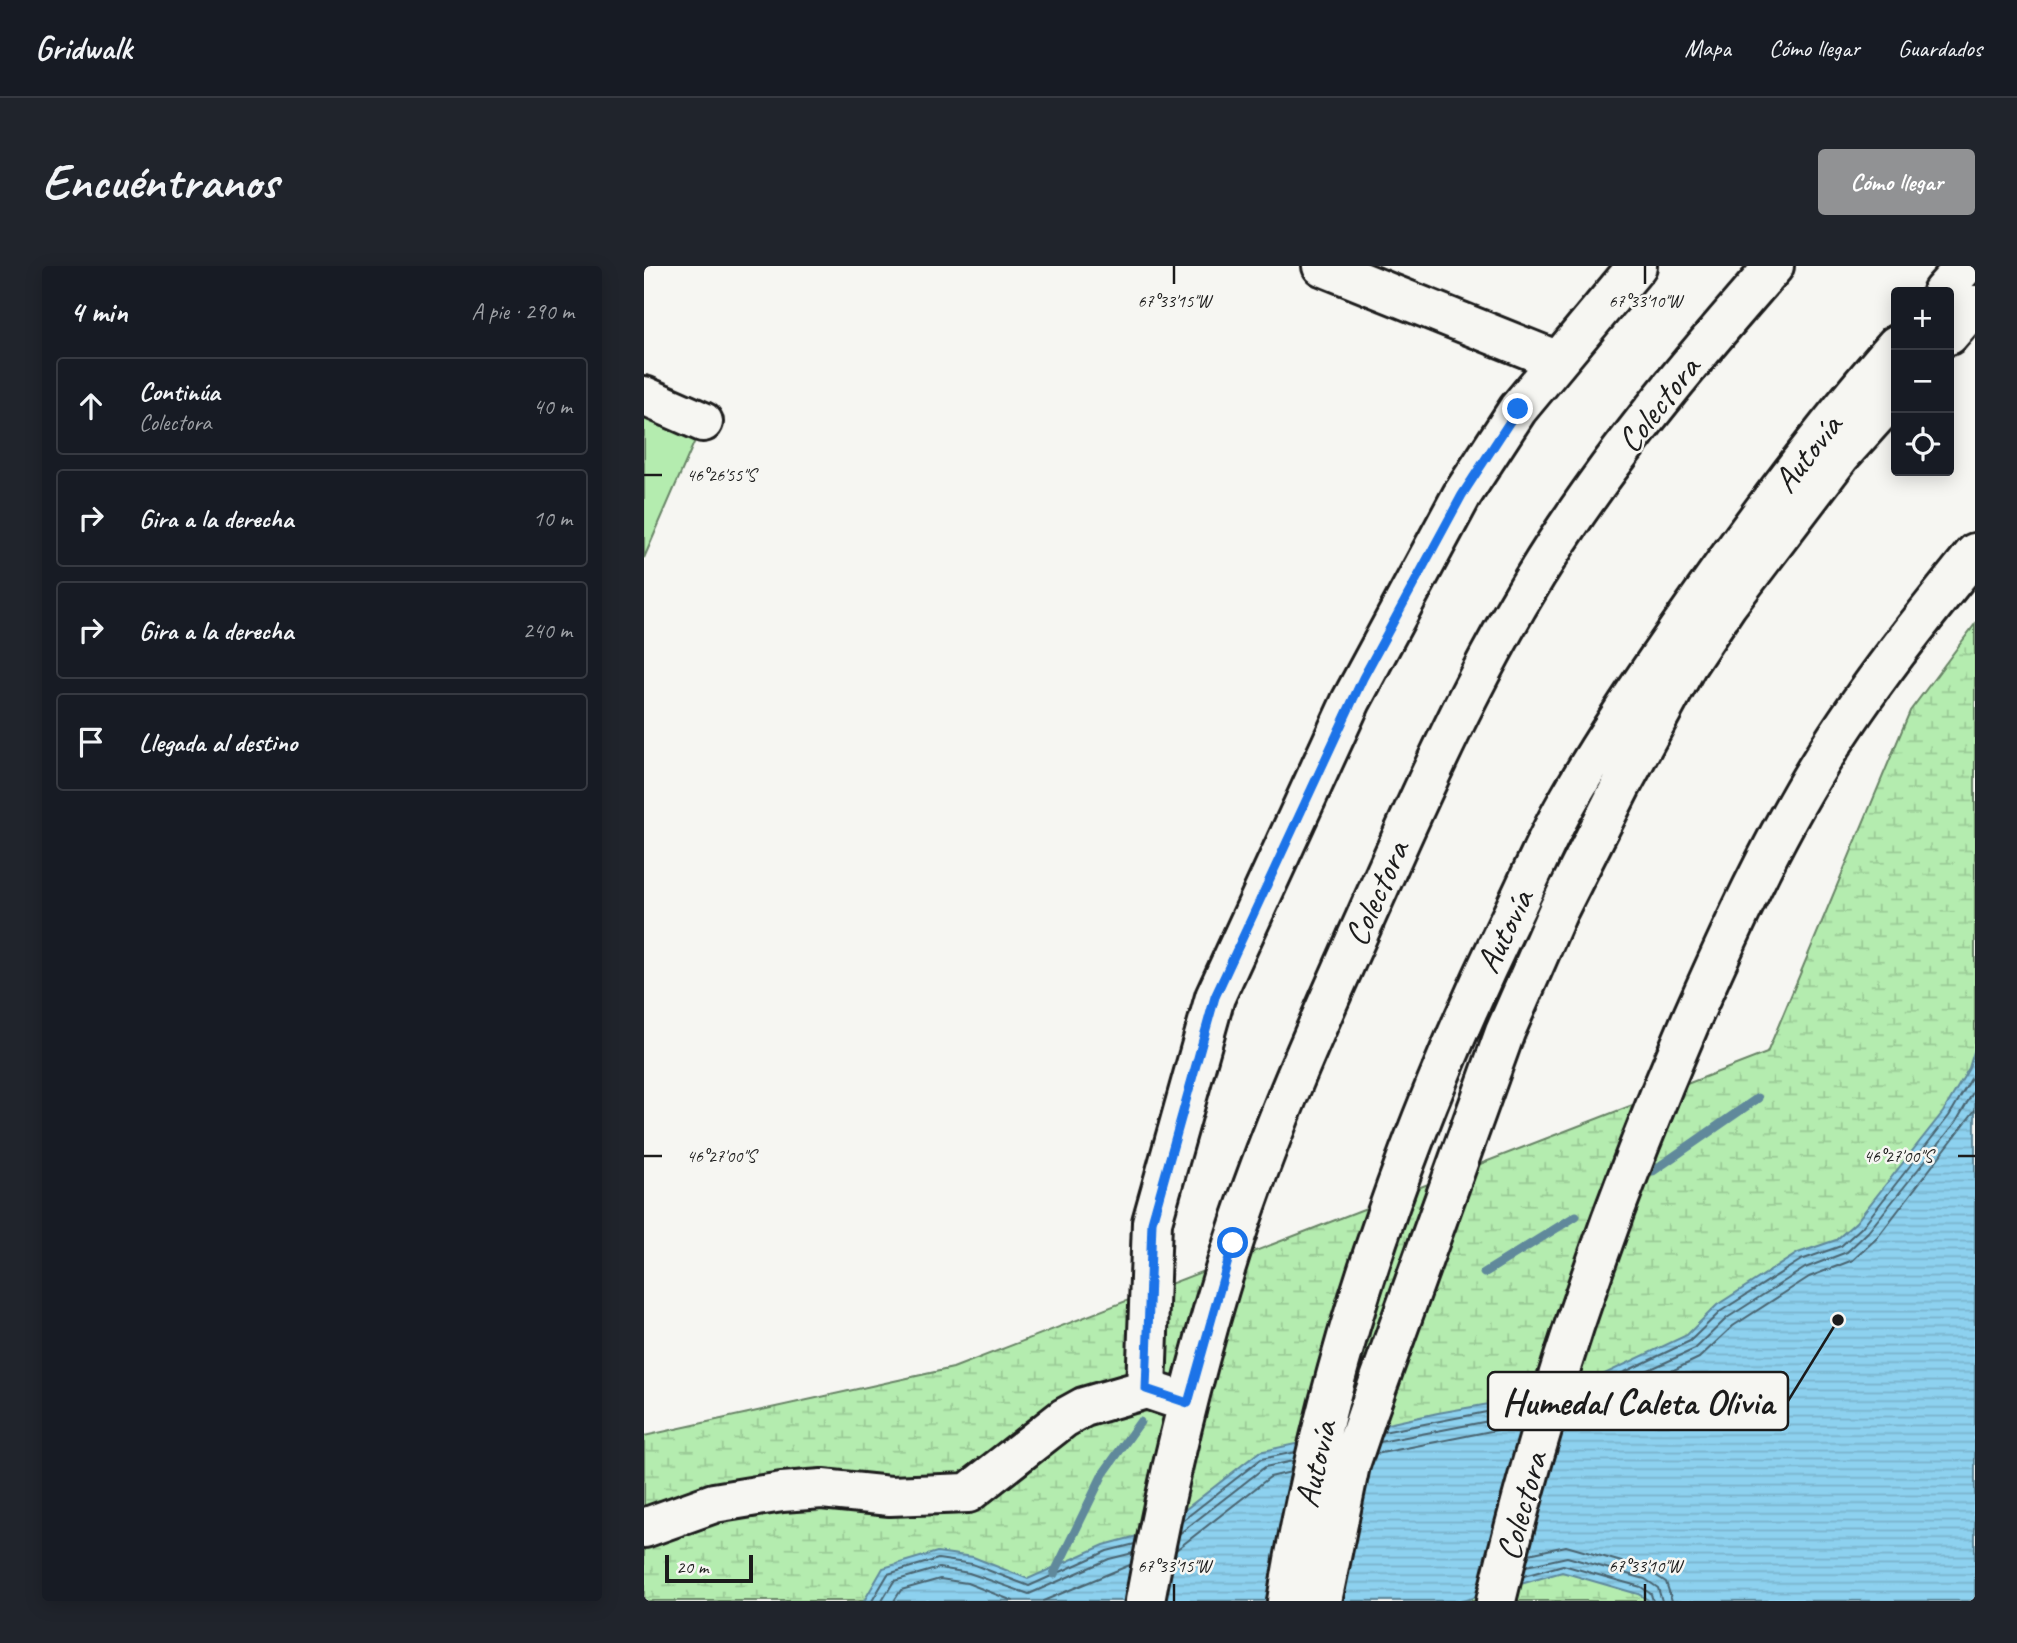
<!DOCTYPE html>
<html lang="es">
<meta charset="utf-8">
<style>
:root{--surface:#171b24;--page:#20242c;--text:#f1f3f6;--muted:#9ea1a6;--line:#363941;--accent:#919294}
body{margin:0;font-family:Caveat,sans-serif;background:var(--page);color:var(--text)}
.controls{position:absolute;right:21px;top:21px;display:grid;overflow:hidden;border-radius:7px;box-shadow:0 4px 18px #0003}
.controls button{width:63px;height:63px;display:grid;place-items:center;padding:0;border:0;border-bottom:2px solid var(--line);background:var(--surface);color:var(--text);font:35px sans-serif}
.scale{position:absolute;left:21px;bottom:18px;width:88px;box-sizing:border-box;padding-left:7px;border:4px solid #1c1c1c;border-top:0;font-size:19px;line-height:24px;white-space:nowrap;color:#1c1c1c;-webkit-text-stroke:5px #f6f6f2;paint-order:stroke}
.stop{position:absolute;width:21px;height:21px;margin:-16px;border:5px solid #1a73e8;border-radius:50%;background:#fff}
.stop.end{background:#1a73e8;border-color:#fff;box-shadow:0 2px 7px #0008}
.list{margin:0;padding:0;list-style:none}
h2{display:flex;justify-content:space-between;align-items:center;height:91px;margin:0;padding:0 28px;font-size:30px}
h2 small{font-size:23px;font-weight:400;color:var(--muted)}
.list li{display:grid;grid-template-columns:46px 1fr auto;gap:21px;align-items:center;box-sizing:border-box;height:98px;margin:0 14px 14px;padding:0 14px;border:2px solid var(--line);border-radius:7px}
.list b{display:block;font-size:26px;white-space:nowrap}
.list p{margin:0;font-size:23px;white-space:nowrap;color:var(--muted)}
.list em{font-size:23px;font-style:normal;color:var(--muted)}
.icon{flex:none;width:38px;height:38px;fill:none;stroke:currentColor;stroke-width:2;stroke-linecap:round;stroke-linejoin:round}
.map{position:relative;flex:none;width:1331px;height:1335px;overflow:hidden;border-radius:7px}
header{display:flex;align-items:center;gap:42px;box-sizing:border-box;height:98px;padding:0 35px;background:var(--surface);border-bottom:2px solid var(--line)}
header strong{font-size:33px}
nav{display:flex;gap:38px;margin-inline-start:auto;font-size:24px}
.intro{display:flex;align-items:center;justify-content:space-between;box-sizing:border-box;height:168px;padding:0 42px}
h1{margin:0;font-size:49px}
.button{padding:18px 32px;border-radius:7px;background:var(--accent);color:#fff;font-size:24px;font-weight:700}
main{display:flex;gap:42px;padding:0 42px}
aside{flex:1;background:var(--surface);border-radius:7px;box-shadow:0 4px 18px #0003}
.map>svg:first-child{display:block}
.wetland{fill:url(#wetland-marsh);stroke:#688466;stroke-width:2}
.pitch{fill:#b4ecaf;stroke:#688466;stroke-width:2}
.water{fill:url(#water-rules);stroke:#60899b;stroke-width:2}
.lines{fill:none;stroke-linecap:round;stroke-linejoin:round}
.shore{stroke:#496470;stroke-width:2}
.stream{stroke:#60899b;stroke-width:9}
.minor-casing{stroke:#1c1c1c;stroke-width:44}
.minor{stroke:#f6f6f2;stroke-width:38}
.route{stroke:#1a73e8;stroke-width:9}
.ticks{fill:none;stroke:#1c1c1c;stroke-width:2.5}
.labels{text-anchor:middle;stroke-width:5;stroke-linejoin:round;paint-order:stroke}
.street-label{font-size:35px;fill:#1c1c1c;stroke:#f6f6f2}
.ticks-label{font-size:18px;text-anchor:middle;fill:#1c1c1c;stroke:#f6f6f2;stroke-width:5;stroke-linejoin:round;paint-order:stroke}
.leader{fill:none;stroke:#1c1c1c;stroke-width:2.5}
.callout-dot{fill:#1c1c1c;stroke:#f6f6f2;stroke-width:2.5}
.callout{fill:#f6f6f2;stroke:#1c1c1c;stroke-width:2.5}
.callout-label{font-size:37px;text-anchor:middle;font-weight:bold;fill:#1c1c1c}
</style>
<header>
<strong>Gridwalk</strong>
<nav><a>Mapa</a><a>Cómo llegar</a><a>Guardados</a></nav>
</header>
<div class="intro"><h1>Encuéntranos</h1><a class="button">Cómo llegar</a></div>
<main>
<aside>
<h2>4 min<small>A pie · 290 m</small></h2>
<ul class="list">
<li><svg class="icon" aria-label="ahead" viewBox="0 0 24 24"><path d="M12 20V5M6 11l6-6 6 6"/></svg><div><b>Continúa</b><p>Colectora</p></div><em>40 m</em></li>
<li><svg class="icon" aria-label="right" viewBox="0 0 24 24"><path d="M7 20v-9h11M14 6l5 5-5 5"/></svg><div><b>Gira a la derecha</b></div><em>10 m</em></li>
<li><svg class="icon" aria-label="right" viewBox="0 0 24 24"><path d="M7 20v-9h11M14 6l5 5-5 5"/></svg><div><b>Gira a la derecha</b></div><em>240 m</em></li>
<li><svg class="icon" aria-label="arrive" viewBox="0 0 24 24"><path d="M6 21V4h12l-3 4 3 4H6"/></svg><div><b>Llegada al destino</b></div></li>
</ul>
</aside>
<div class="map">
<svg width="1331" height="1335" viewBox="0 0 1331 1335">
<defs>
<pattern id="wetland-marsh" width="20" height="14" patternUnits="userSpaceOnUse" patternTransform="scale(1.75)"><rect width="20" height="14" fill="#b4ecaf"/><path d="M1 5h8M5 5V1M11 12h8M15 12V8" fill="none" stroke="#9aca96"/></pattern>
<pattern id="water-rules" width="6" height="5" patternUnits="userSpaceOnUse" patternTransform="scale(1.75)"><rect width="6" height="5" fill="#8dd1ef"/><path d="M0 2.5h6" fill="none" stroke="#79b3cc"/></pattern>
</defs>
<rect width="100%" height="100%" fill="#f6f6f2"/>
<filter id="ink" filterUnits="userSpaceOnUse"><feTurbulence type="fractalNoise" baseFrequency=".0143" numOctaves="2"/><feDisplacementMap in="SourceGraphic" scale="14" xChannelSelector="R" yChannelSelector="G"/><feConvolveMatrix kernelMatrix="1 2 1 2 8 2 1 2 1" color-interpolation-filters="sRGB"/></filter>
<g filter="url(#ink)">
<path class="wetland" d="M1331,358V1335H0V1170L309,1102L1123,787L1266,445Z"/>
<path class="pitch" d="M0,130L59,156L0,292Z"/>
<path class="water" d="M1331,782V1335H1006L994,1328L918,1306L818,1335H220L239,1302L293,1286L329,1291L384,1313L460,1279L515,1264L615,1186L794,1147L929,1123L1043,1069L1073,1039L1154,987L1192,974L1212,956L1299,846L1325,802Z"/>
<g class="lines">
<path class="shore" d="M930,1130L1046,1075L1077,1045L1157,994L1197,980L1218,961L1305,850L1331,806
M927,1139L1051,1083L1083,1052L1161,1002L1203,986L1224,966L1312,856L1331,823
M924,1150L939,1147L1055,1092L1089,1060L1165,1011L1209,994L1233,972L1331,844
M739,1166L884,1138
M736,1176L881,1148
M732,1188L877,1159
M538,1255L617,1193L652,1186
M535,1268L621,1201L649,1195
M532,1284L626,1211L647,1206
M885,1288L922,1280L1002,1303L1022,1316L1028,1335
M882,1300L923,1291L1001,1313L1014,1322L1018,1335
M880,1310L919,1299L997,1321L1007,1328L1009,1335
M228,1335L244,1308L294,1293L328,1298L385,1320L463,1285L491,1278
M238,1335L250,1315L295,1302L325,1307L385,1328L465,1293L489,1287
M250,1335L257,1324L296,1313L323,1317L369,1335
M399,1335L486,1299"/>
<path class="stream" d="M1009,905L1114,832
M840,1007L932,950
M410,1308L459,1208L496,1156"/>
<g class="minor-casing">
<path id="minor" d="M678,0L914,95
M1298,26L1321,0
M1305,69L1331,39
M0,130L59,156
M502,1123L508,956L571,731L707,435L818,229L874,143L993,0
M0,1262L70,1237L138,1226L178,1223L246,1230L324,1227L420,1152L440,1141L502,1123L526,1131
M501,1335C523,1214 552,1095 589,978C628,857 682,740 734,624C792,493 851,364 933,246C993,159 1060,80 1130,0
M643,1335C681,1099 761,870 865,655C884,617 900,577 921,540C956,478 996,419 1036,361C1104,263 1174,168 1252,79
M678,1335L706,1199L724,1146L861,766L914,645L977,520L1043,399L1083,339L1197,189L1252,128
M852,1335C899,1136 966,942 1047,754C1086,666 1127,576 1178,494C1223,421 1277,354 1331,287"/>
</g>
<use href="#minor" class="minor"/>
</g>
</g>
<g class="lines" filter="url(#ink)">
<path class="route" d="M589,977L544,1137L502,1123L508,956L571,731L719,412L818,229L874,143"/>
</g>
<path class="ticks" d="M530,0V18M1001,0V18M0,209H18M0,890H18M1314,890H1331M530,1318V1335M1001,1318V1335"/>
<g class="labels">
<g class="street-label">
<text transform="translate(1014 138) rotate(-52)" y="12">Colectora</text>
<text transform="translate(1163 187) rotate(-52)" y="12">Autovía</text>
<text transform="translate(732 627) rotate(-66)" y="12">Colectora</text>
<text transform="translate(860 665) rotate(-64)" y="12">Autovía</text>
<text transform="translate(671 1198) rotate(-77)" y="12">Autovía</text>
<text transform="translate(877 1240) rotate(-75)" y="12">Colectora</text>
</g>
</g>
<g class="ticks-label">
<text x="530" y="41">67°33'15"W</text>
<text x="1001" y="41">67°33'10"W</text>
<text x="77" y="215">46°26'55"S</text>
<text x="77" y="896">46°27'00"S</text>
<text x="1254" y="896">46°27'00"S</text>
<text x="530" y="1306">67°33'15"W</text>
<text x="1001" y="1306">67°33'10"W</text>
</g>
<path class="leader" d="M1194 1054L1144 1135"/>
<circle class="callout-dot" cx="1194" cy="1054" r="7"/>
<rect class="callout" x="844" y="1106" width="300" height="58" rx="7"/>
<g class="callout-label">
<text x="994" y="1148">Humedal Caleta Olivia</text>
</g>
</svg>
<div class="controls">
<button>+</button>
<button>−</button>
<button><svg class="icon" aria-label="locate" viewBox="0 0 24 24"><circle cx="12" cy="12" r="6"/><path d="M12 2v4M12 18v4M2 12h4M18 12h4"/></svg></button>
</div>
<div class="scale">20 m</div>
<div class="stop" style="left:589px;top:977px"></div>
<div class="stop end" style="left:874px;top:143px"></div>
</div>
</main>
